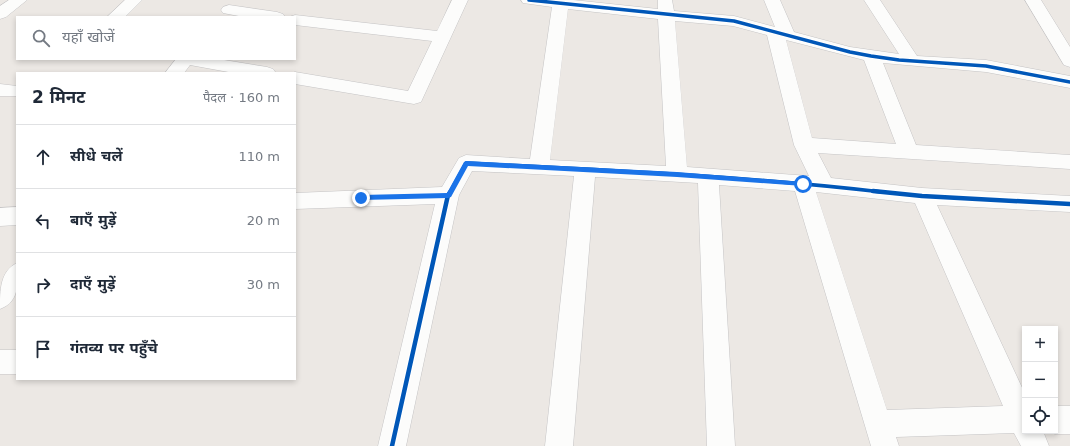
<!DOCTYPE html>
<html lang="hi">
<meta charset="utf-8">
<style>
:root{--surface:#fff;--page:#f2f2f3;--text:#1f2937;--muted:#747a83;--line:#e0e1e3}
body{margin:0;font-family:"DejaVu Sans","Noto Sans Devanagari",sans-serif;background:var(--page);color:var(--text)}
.controls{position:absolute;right:12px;bottom:12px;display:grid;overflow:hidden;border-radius:0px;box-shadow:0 2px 6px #0003}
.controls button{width:36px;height:36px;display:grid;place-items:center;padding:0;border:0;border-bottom:1px solid var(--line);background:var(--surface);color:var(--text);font:20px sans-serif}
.stop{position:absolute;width:12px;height:12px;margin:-9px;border:3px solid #1a73e8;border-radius:50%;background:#fff}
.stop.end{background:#1a73e8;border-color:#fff;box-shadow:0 1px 4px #0008}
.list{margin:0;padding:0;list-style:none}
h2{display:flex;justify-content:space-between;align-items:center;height:52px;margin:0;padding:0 16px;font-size:17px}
h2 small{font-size:13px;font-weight:400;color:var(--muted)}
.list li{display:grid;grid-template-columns:26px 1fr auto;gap:12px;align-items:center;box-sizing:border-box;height:64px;padding:0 16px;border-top:1px solid var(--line)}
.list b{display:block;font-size:15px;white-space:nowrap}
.list em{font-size:13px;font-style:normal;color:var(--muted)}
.icon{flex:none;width:22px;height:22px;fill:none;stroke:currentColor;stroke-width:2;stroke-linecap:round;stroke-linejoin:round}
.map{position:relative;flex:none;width:1070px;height:446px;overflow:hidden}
.search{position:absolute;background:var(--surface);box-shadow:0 2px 6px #0003;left:16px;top:16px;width:280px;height:44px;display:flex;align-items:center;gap:10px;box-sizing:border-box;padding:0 14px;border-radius:0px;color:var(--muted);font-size:15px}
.panel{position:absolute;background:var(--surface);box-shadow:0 2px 6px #0003;left:16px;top:72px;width:280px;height:308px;border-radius:0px}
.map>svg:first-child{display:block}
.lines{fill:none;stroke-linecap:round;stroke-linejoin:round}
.street-casing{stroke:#c5c4c5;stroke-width:1}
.street{fill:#fcfcfb;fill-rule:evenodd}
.cycleway-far1-casing{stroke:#fff;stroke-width:5.5}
.cycleway-casing{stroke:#fff;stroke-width:7}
.cycleway-far1{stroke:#0057b8;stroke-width:3.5}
.cycleway{stroke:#0057b8;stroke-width:4.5}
.route{fill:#1a73e8}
</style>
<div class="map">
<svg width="1070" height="446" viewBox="0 0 1070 446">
<rect width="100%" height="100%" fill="#ece8e4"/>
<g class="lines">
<g class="street-casing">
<path id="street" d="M9,0H27L6,17L0,19V6Z
M125,0H142L125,17H107Z
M452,0H468L421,102L414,104L295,84V73H292L295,72L408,91L432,41L295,25V17H289L295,15L437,31Z
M521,0H573L658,9V0H672L674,11L734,16L775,27L764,0H780L794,32L850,47L899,54L864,0H880L917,56L986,60L1070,76V88L986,72L883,63L916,145L1070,155V169L818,153L831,178L922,188L1070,196V212L937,205L1025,394V431H1043L1049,446H1021L1014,433L896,437L899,446H871L795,191L719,185L735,446H707L698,183L595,177L573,446H545L574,176L472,171L459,195L406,446H378L435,204L295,209V193L442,187L459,158L466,155L530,159L552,7L523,3ZM568,9L658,19L666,166L550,160ZM675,21L733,26L767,35L794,145L809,176L687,167ZM786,40L864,60L896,144L812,138ZM816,192L915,203L1003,406L887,410Z
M1025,0H1041L1070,47V67L1064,65Z
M229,5L277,12L283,14L285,17H244L223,13L221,10L223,7Z
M176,59H218L267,67L273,69L276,73H234L190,65L184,73H165Z
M0,84L17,86V96H0Z
M17,207V225L0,226V208Z
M17,263C17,282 21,301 0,309C0,290 0,271 17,263Z
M0,350H17V374H0Z
M1055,406H1070V434H1055L1048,431H1055Z"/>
</g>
<use href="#street" class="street"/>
<g class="cycleway-far1-casing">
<path id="cycleway-far1" d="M529,0L734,21L850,52L871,56L899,60L986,66L1070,82
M450,192L466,163C605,170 744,176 882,192"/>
</g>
<g class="cycleway-casing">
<path id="cycleway" d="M873,191L922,196L1070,204
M392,446L448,195L451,191"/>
</g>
<use href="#cycleway-far1" class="cycleway-far1"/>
<use href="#cycleway" class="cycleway"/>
</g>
<path class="route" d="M466,161L677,172L803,182L806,184L803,186L677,177L468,166L451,197L448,198L361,200L358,198L361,195L447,193L464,162Z"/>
</svg>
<div class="controls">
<button>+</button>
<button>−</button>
<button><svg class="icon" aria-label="locate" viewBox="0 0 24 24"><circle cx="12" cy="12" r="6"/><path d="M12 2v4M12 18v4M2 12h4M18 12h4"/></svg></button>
</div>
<div class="stop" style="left:803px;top:184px"></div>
<div class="stop end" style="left:361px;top:198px"></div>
<div class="search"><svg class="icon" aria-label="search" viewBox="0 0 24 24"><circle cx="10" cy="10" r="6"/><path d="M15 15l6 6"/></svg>यहाँ खोजें</div>
<section class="panel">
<h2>2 मिनट<small>पैदल · 160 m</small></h2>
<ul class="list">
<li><svg class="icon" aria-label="ahead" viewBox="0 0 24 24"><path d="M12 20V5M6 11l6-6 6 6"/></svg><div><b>सीधे चलें</b></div><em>110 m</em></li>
<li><svg class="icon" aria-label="left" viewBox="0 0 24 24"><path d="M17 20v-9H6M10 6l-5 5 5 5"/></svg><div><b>बाएँ मुड़ें</b></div><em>20 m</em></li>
<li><svg class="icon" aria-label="right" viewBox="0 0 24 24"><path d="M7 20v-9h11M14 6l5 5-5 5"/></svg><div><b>दाएँ मुड़ें</b></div><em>30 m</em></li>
<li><svg class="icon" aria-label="arrive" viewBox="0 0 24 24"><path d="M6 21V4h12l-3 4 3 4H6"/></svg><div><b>गंतव्य पर पहुँचे</b></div></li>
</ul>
</section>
</div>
